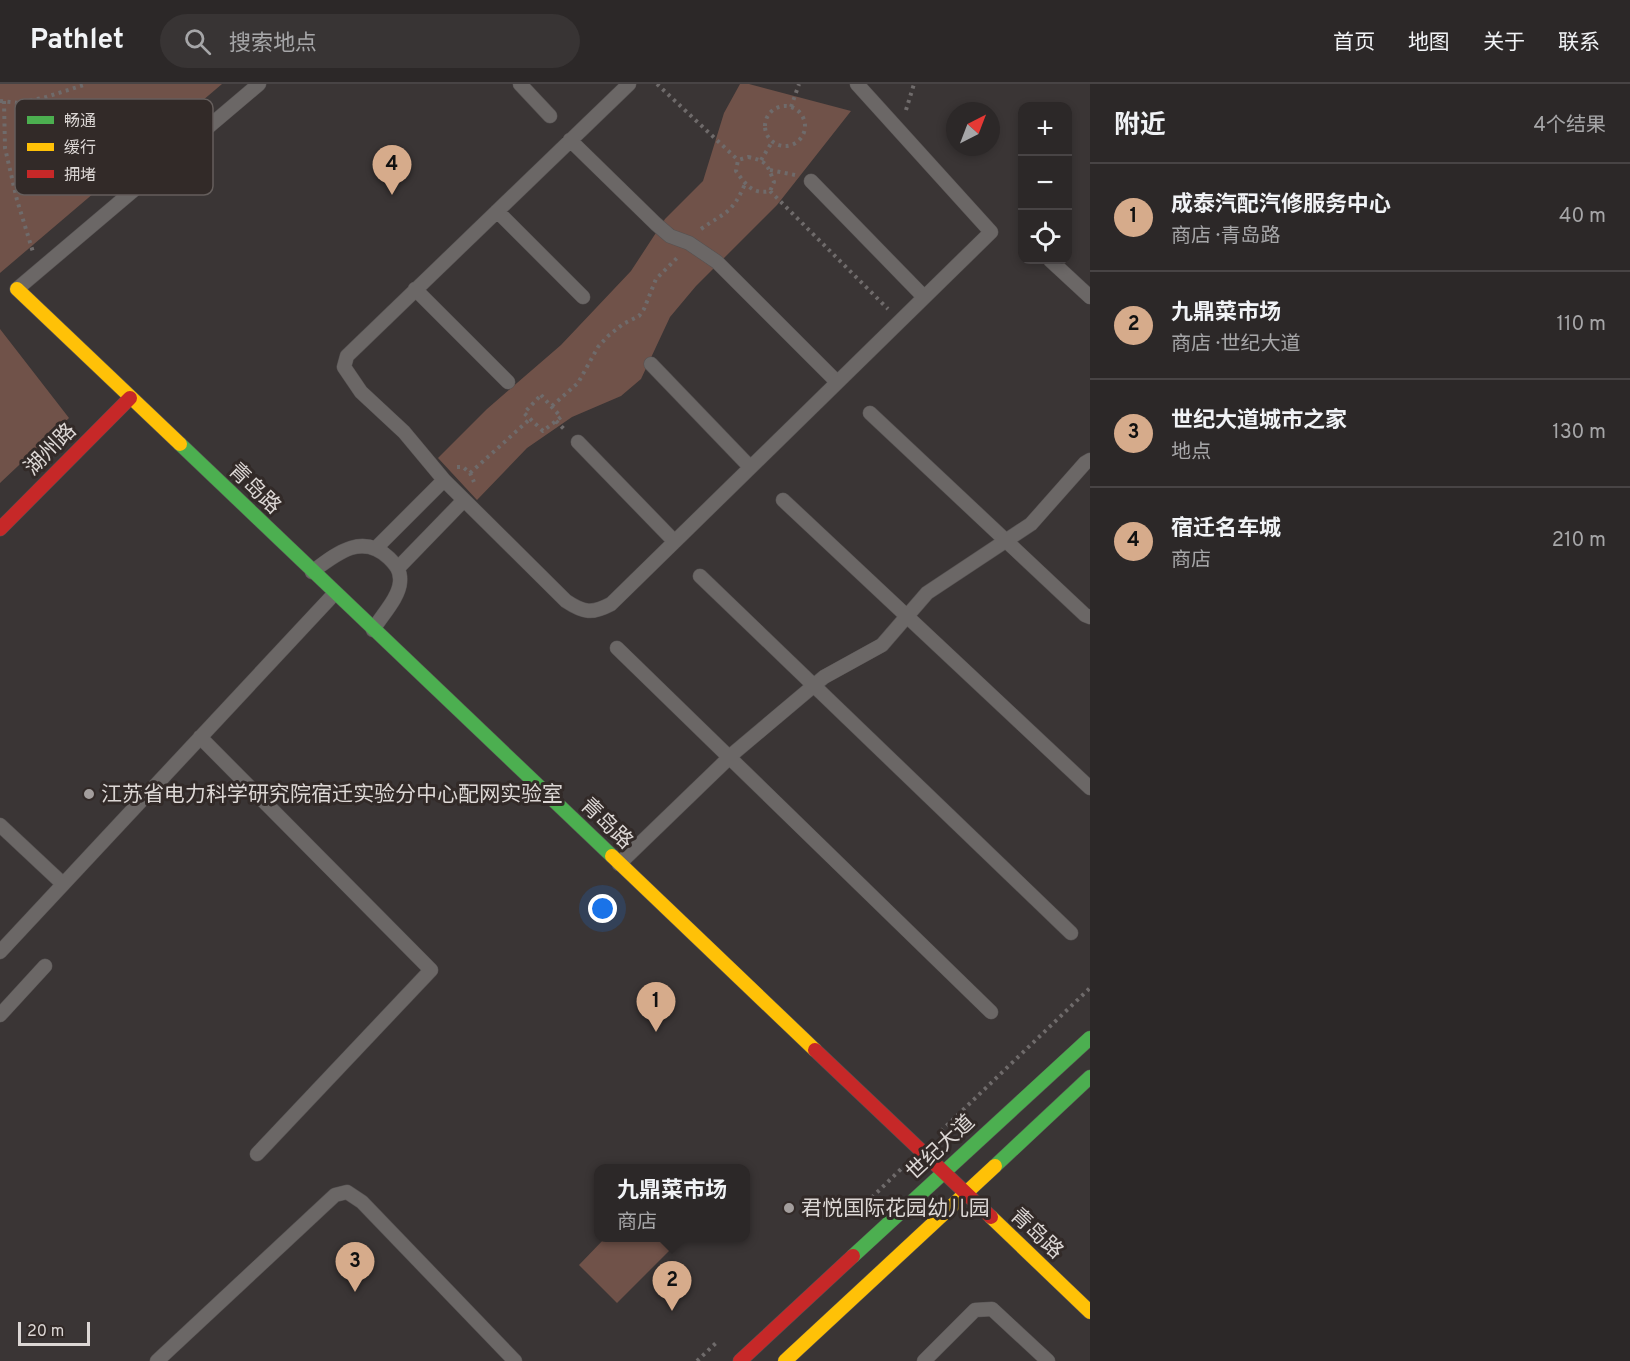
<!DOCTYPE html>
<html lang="zh">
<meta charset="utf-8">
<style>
:root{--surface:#2c2828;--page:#383434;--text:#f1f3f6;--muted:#a6a6a8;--line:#484445;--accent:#d6ab8b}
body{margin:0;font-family:Overpass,"Noto Sans SC",sans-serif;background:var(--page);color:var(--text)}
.controls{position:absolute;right:18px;top:18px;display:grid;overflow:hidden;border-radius:12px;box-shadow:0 3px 9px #0003}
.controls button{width:54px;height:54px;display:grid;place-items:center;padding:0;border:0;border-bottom:2px solid var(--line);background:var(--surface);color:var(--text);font:30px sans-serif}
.compass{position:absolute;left:946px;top:18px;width:54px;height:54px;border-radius:50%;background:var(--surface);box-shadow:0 3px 9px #0003;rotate:42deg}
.scale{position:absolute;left:18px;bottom:15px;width:72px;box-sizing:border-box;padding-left:6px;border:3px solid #dcd7d5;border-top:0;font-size:16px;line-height:21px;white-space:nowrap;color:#dcd7d5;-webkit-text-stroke:4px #322a28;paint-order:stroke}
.you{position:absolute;left:603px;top:825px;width:21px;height:21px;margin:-15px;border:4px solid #fff;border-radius:50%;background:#1a73e8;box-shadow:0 0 0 9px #1a73e833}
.badge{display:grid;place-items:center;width:39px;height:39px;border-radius:50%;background:var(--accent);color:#111;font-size:20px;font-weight:700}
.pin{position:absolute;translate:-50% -50px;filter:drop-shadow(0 2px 3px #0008)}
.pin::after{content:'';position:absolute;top:32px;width:21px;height:18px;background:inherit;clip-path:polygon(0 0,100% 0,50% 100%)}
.popup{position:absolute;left:594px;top:1080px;width:156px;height:78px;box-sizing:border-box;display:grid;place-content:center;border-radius:12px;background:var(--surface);filter:drop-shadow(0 2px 4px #0005);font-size:20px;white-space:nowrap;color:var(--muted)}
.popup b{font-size:22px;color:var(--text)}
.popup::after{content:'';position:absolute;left:50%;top:100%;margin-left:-12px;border:12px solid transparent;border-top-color:var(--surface)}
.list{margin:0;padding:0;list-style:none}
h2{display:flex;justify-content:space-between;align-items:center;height:78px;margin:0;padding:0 24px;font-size:26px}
h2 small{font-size:20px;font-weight:400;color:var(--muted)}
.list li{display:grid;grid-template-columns:39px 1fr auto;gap:18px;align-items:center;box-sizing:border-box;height:108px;padding:0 24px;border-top:2px solid var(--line)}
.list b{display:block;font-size:22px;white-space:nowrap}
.list p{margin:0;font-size:20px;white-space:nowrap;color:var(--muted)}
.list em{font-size:20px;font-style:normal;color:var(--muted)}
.icon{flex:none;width:33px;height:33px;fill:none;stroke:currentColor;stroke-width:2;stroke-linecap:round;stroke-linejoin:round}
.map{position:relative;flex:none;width:1090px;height:1277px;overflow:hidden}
header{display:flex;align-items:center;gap:36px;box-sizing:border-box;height:84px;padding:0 30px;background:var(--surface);border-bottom:2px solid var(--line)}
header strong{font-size:28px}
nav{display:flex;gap:33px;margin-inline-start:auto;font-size:21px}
.search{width:420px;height:54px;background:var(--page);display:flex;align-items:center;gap:15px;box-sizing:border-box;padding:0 21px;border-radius:33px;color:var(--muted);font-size:22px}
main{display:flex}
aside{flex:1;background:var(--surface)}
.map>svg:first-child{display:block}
.green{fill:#705249}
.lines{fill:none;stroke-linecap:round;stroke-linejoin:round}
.lane-casing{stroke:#565252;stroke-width:15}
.fast-casing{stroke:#565252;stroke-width:15}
.slow-casing{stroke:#565252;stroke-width:15}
.jam-casing{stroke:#565252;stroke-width:15}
.path{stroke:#6f6b6b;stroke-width:4;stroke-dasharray:3 4.5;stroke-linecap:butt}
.lane{stroke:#6b6766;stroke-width:14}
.fast{stroke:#4caf50;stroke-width:14}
.slow{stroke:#ffc107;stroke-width:14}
.jam{stroke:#c62828;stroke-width:14}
.poi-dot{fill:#a39e9d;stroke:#322a28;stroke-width:2}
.labels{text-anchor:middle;stroke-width:6;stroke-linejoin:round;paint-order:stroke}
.street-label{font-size:21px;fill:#dcd7d5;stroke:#322a28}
.poi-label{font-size:21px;fill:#dcd7d5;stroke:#322a28;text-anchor:start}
.key{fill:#322a28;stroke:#655e5c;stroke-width:1.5}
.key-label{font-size:16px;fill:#dcd7d5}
</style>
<header>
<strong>Pathlet</strong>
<div class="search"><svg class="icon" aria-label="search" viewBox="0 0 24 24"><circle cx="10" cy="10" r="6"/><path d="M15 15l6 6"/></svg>搜索地点</div>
<nav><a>首页</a><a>地图</a><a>关于</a><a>联系</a></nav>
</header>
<main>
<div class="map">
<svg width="1090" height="1277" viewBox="0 0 1090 1277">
<rect width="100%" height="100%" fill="#3a3535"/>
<path class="green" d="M0,0H222L0,189Z
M740,0H749L851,27L777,121L696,202L670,233L641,295L621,312L572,333L527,364L477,416L438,374L487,325L561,261L631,187L665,135L703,97L724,29Z
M0,245L69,334L0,399Z
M605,1154H682L617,1219L579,1181Z"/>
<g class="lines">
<g class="lane-casing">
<path id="lane" d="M520,0L550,32
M629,0L347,272L344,283L361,308L404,348L444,396L566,517C584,529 592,530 611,520L991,148L857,0
M570,56L656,140L670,152L689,159L717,178L837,298
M811,97L924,213
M497,127L583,213
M1050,176L1090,213
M17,205L259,0
M415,205L508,298
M651,280L750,383
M870,329L1085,531L1090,533
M578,358L674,457
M783,416L1090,704
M376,464L444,396
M398,484L464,416
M312,488C336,470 362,448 389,474C396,481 401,487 400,498C399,514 381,532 373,546
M700,492L1071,849
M617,564L991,928
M200,653L431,886L257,1070
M0,741L63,800
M619,780L735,668L824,593L882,561L927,509L1031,440L1085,379L1090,376
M0,868L335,509
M0,931L45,882
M157,1277L335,1111L347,1108L362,1118L515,1277
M924,1277L975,1226L992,1225L1048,1277"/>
</g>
<g class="fast-casing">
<path id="fast" d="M180,360L612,772
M995,1082L1090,993
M853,1172L1090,954"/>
</g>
<g class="slow-casing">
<path id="slow" d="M17,205L180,360
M612,772L815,966
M991,1133L1090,1228
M785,1277L995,1082"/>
</g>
<g class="jam-casing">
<path id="jam" d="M0,445L130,314
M815,966L991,1133
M740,1277L853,1172"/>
</g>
<path class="path" d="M657,0L738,76
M0,17L19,19L46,13L87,0
M4,17L5,64L17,116L33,168
M765 42a20 20 0 1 1 40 0a20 20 0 1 1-40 0Z
M791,23L799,0
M906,26L914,0
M748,73C767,77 767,80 774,98L770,107C753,111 745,100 736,87L738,76Z
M761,76L772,58
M770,86L795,91
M770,107L888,225
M701,145C725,128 732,130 745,100
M541,311L561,333L543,347L524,329Z
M552,322L578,299L598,263L608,252L623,240L639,232L644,225L656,195L677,174
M556,337L566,347
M457,383H463L470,389L474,398
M470,389L530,335
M941,1047L1090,904
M861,1124L901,1085
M697,1277L717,1258"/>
<use href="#lane" class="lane"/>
<use href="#fast" class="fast"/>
<use href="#slow" class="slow"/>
<use href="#jam" class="jam"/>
</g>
<g class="poi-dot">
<circle cx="89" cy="710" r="6"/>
<circle cx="789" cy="1124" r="6"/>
</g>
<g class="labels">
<g class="street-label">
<text transform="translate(50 365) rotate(-45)" y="7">湖州路</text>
<text transform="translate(255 404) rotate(44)" y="7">青岛路</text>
<text transform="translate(607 739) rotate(44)" y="7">青岛路</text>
<text transform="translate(940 1063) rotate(-43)" y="7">世纪大道</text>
<text transform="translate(1037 1149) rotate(43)" y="7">青岛路</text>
</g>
<g class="poi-label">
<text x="101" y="717">江苏省电力科学研究院宿迁实验分中心配网实验室</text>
<text x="801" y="1131">君悦国际花园幼儿园</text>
</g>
</g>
<rect x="15" y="15" width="198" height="96" rx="9" class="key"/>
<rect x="27" y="32" width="27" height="8" fill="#4caf50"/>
<rect x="27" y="59" width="27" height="8" fill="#ffc107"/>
<rect x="27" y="86" width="27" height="8" fill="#c62828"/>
<g class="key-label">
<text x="64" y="42">畅通</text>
<text x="64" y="69">缓行</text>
<text x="64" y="96">拥堵</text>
</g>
</svg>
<div class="controls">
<button>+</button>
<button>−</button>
<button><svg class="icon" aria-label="locate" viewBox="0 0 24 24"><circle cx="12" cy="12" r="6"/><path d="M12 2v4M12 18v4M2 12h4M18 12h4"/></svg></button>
</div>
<svg class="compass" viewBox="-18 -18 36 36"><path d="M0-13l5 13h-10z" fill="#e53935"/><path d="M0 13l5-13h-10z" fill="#a6a6a8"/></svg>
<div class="scale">20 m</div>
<div class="you"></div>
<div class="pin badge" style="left:656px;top:948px">1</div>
<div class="pin badge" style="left:672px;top:1227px">2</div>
<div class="popup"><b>九鼎菜市场</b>商店</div>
<div class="pin badge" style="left:355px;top:1208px">3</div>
<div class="pin badge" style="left:392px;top:111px">4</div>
</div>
<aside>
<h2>附近<small>4个结果</small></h2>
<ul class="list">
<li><span class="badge">1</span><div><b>成泰汽配汽修服务中心</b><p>商店 · 青岛路</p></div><em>40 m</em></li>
<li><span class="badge">2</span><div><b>九鼎菜市场</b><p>商店 · 世纪大道</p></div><em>110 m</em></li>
<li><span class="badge">3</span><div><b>世纪大道城市之家</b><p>地点</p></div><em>130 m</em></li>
<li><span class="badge">4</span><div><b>宿迁名车城</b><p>商店</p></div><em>210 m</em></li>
</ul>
</aside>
</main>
